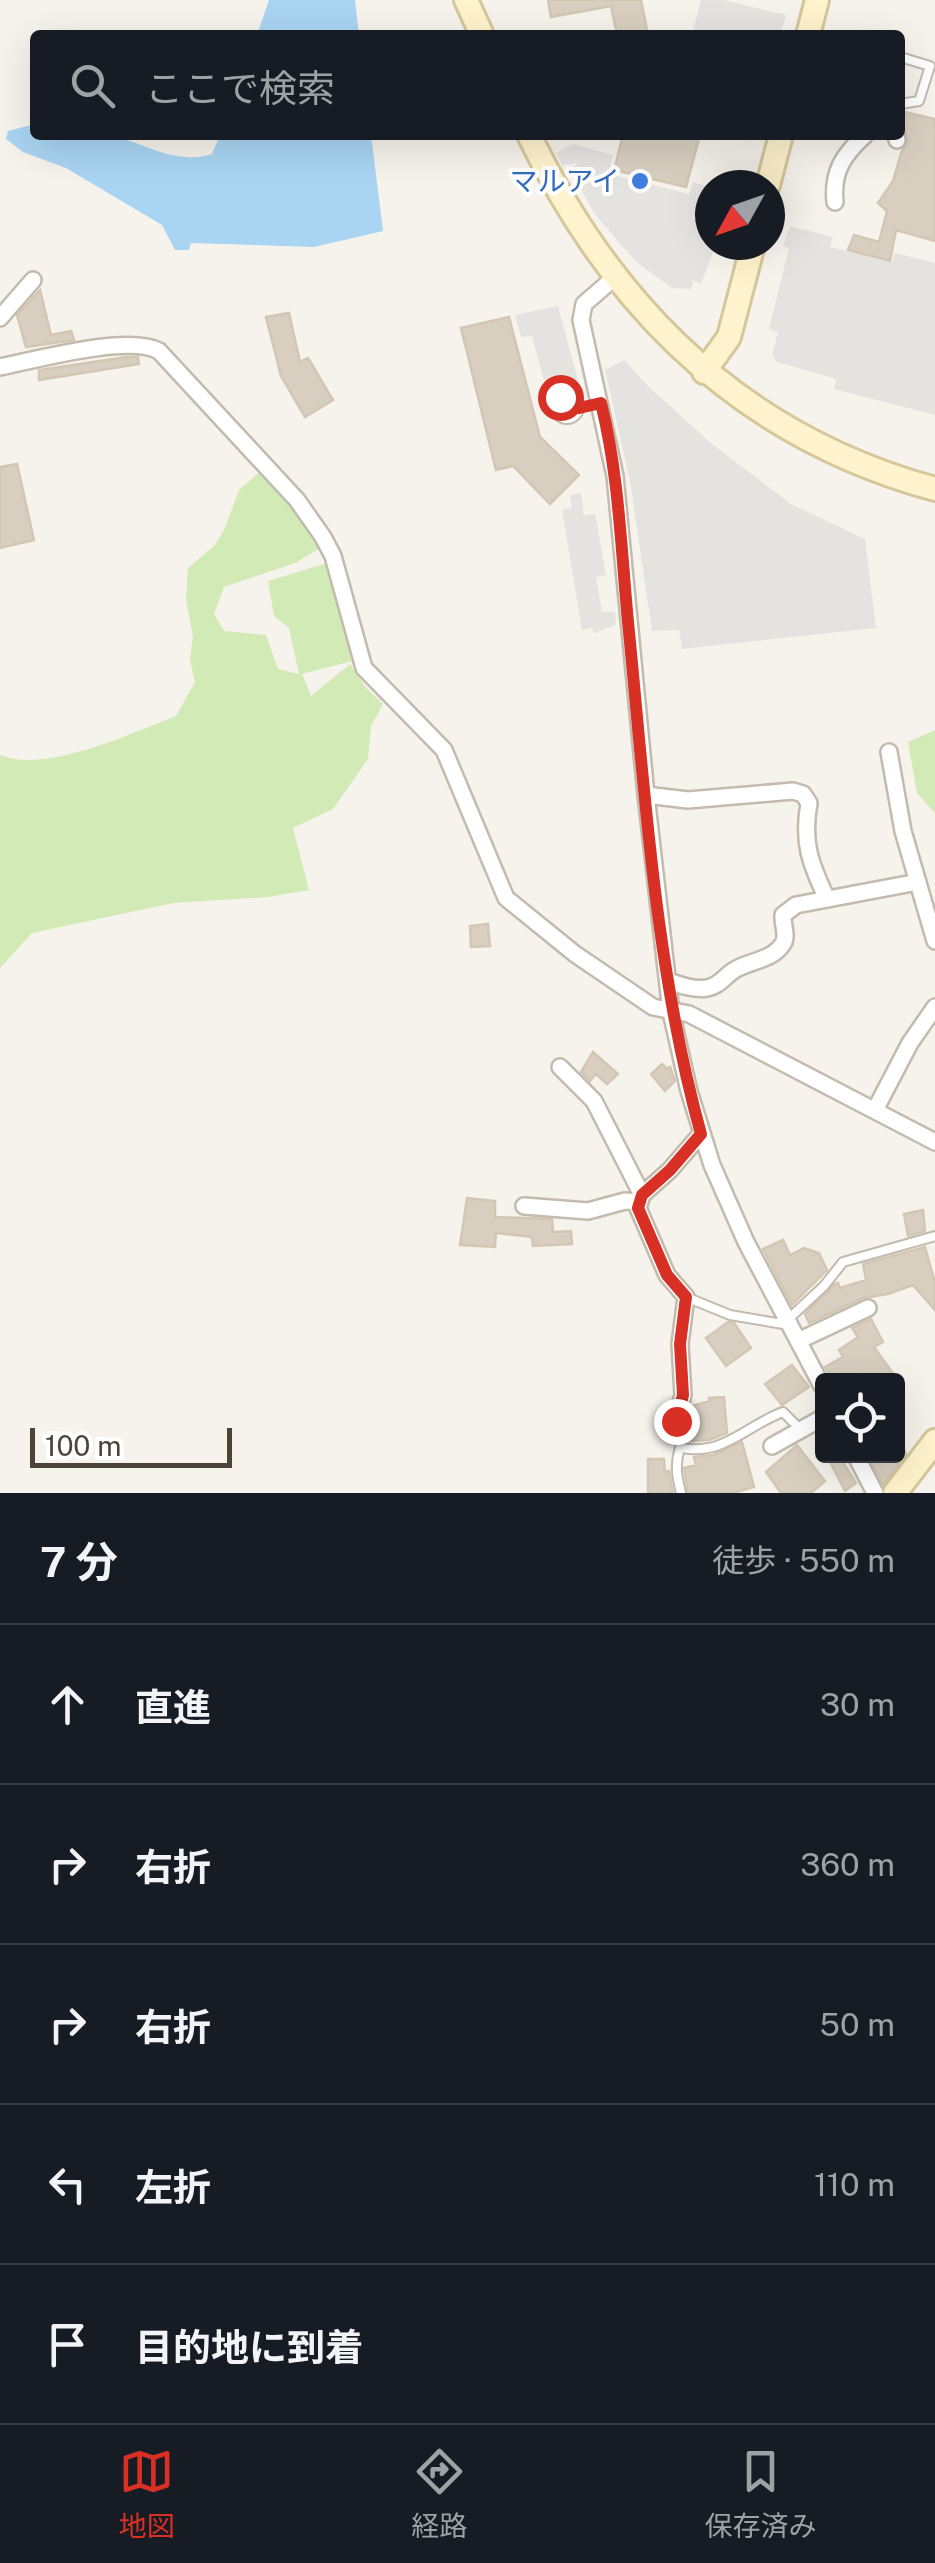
<!DOCTYPE html>
<html lang="ja">
<meta charset="utf-8">
<style>
:root{--surface:#171b24;--page:#20242c;--text:#f1f3f6;--muted:#9ea1a6;--line:#363941;--accent:#d93025}
body{margin:0;font-family:"Public Sans","Noto Sans JP",sans-serif;background:var(--page);color:var(--text)}
.controls{position:absolute;right:30px;bottom:30px;display:grid;overflow:hidden;border-radius:10px;box-shadow:0 10px 40px #0002}
.controls button{width:90px;height:90px;display:grid;place-items:center;padding:0;border:0;border-bottom:2px solid var(--line);background:var(--surface);color:var(--text);font:50px sans-serif}
.compass{position:absolute;left:695px;top:170px;width:90px;height:90px;border-radius:50%;background:var(--surface);box-shadow:0 10px 40px #0002;rotate:230deg}
.scale{position:absolute;left:30px;bottom:25px;width:202px;box-sizing:border-box;padding-left:10px;border:5px solid #4b4439;border-top:0;font-size:28px;line-height:35px;white-space:nowrap;color:#4b4439;-webkit-text-stroke:8px #fff;paint-order:stroke}
.stop{position:absolute;width:30px;height:30px;margin:-22px;border:8px solid #d93025;border-radius:50%;background:#fff}
.stop.end{background:#d93025;border-color:#fff;box-shadow:0 2px 10px #0008}
.list{margin:0;padding:0;list-style:none}
h2{display:flex;justify-content:space-between;align-items:center;height:130px;margin:0;padding:0 40px;font-size:42px}
h2 small{font-size:32px;font-weight:400;color:var(--muted)}
.list li{display:grid;grid-template-columns:65px 1fr auto;gap:30px;align-items:center;box-sizing:border-box;height:160px;padding:0 40px;border-top:2px solid var(--line)}
.list b{display:block;font-size:38px;white-space:nowrap}
.list em{font-size:32px;font-style:normal;color:var(--muted)}
.icon{flex:none;width:55px;height:55px;fill:none;stroke:currentColor;stroke-width:2;stroke-linecap:round;stroke-linejoin:round}
.map{position:relative;flex:none;width:935px;height:1493px;overflow:hidden}
.search{position:absolute;background:var(--surface);box-shadow:0 10px 40px #0002;left:30px;right:30px;top:30px;height:110px;display:flex;align-items:center;gap:25px;box-sizing:border-box;padding:0 35px;border-radius:10px;color:var(--muted);font-size:38px}
.sheet{height:930px;background:var(--surface)}
nav{display:flex;justify-content:space-around;align-items:center;box-sizing:border-box;height:140px;border-top:2px solid var(--line);background:var(--surface);font-size:28px;color:var(--muted)}
nav a{display:grid;justify-items:center;gap:5px}
nav .on{color:var(--accent)}
.map>svg:first-child{display:block}
.green{fill:#d2eab5}
.parking{fill:#e5e3e0}
.water{fill:#a9d4f2}
.building{fill:#d8cfc1;stroke:#d3c7b4;stroke-width:2.5}
.lines{fill:none;stroke-linecap:round;stroke-linejoin:round}
.lane-casing{stroke:#c2bbae;stroke-width:12}
.street-casing{stroke:#c2bbae;stroke-width:20}
.secondary-casing{stroke:#d6c79b;stroke-width:28}
.lane{stroke:#fff;stroke-width:8}
.street{stroke:#fff;stroke-width:15}
.secondary{stroke:#fff3cd;stroke-width:22}
.route{stroke:#d93025;stroke-width:12}
.shop-dot{fill:#3f7fe0;stroke:#fff;stroke-width:4}
.labels{text-anchor:middle;stroke-width:8;stroke-linejoin:round;paint-order:stroke}
.shop-label{font-size:28px;fill:#366cbe;stroke:#fff;text-anchor:end}
</style>
<div class="map">
<svg width="935" height="1493" viewBox="0 0 935 1493">
<rect width="100%" height="100%" fill="#f6f3ec"/>
<path class="green" d="M262,470L283,493L322,547L295,563L224,587L214,614L224,631L266,635L278,669L299,674L289,628L274,616L268,581L327,563L352,661L302,674L311,696L350,664L366,688L383,704L371,726L368,759L333,809L293,828L309,890L268,897L173,903L32,933L0,968V755C46,774 131,733 176,716L195,682L190,660L193,637L186,599L188,568L215,545L225,528L239,490Z
M935,730V813L917,793L908,742Z"/>
<path class="parking" d="M701,0H724L786,15L780,35H692Z
M573,144L613,155L609,174L689,194L693,182L710,187V245H716L701,284L693,280L691,289L672,288L635,261L594,213L570,169L578,163L562,165L556,153Z
M790,226L833,237L830,247L843,250L892,263L895,253L935,263V415L834,389L836,379L777,362L772,355L778,332L769,329L789,248L783,246Z
M558,306L579,384L547,392L532,336L521,337L515,315Z
M624,360L649,387L712,444L791,504L865,539L876,628L682,649L679,630L652,631L630,481L605,370Z
M581,493L584,515L595,514L606,575L596,577L602,612H615L616,625L594,633L592,628L582,630L562,510L572,508L570,495Z"/>
<path class="water" d="M269,0H355L359,35H257Z
M35,124V135C59,135 90,130 114,136C148,145 176,165 212,154L220,135H371L383,231L314,247L191,243L189,250H175L162,225L66,168L23,152L6,139L8,131Z"/>
<path class="building" d="M548,0H641L648,35H617L611,6L551,17Z
M900,111L935,119V241L896,230L890,261L848,250L854,235L879,242L887,211L878,203L893,181L902,150L908,143Z
M623,135H700L686,187L614,170Z
M40,290L51,335L71,331L74,340L26,347L17,315Z
M289,313L300,362L308,358L333,400L305,417L281,376L266,317Z
M509,317L540,437L579,475L550,504L513,466L496,470L461,328Z
M127,357H138L139,364L39,380V370Z
M17,464L34,540L0,548V467Z
M488,924L490,946L471,947L470,926Z
M593,1052L618,1074L607,1084L596,1074L590,1081L581,1072Z
M662,1064L667,1069L670,1067L675,1081L665,1091L651,1074Z
M467,1198L495,1201V1217L552,1219L553,1232L571,1231L572,1244L533,1246L532,1237L496,1233L495,1247L460,1245Z
M923,1210L925,1231L908,1236L904,1214Z
M783,1240L790,1255L804,1248L819,1253L827,1270L792,1305L763,1249Z
M925,1247L935,1283V1310L913,1285L888,1294L863,1298L809,1323L805,1314L835,1284L838,1283L840,1288L866,1280L863,1264Z
M871,1319L883,1342L874,1347L894,1375L886,1380H833L825,1367L843,1357L839,1350L858,1337L852,1328Z
M728,1322L734,1323L751,1348L726,1366L706,1338Z
M792,1365L809,1387L782,1405L765,1384Z
M724,1397L727,1433L709,1440L691,1441L688,1420L692,1406L709,1401V1398Z
M898,1439L906,1454L883,1484L868,1456H898Z
M742,1442L754,1487L733,1493H688L684,1468L696,1465L694,1457L713,1455Z
M797,1445L825,1481L811,1493H781L766,1472Z
M827,1456H845L844,1464L856,1483L845,1491Z
M648,1459H664L665,1472L669,1471L673,1493H648Z"/>
<g class="lines">
<g class="lane-casing">
<path id="lane" d="M900,57L930,66L919,101L900,104
M555 407a12 12 0 1 1 24 0a12 12 0 1 1-24 0Z
M686,1297L730,1315L783,1324L824,1286L843,1262L935,1236
M676,1421C688,1444 677,1445 677,1465C676,1474 679,1484 681,1493
M682,1448C724,1456 747,1425 783,1412L802,1431"/>
</g>
<g class="street-casing">
<path id="street" d="M896,135L897,140
M835,202C832,172 843,155 865,135
M614,278L584,304L581,320L615,476L646,795L671,1012L689,1091L712,1165L746,1242L822,1386
M0,318L33,280
M0,367C35,360 130,334 159,351L297,500L323,537L333,556L364,668L444,750L506,898L575,954L653,1007L689,1014L935,1142
M889,752L903,831L935,941
M646,795L688,800L793,791L803,794L809,803C802,842 810,863 827,899
M668,981C680,985 694,990 707,988C719,986 724,977 733,971C747,961 771,961 782,945C789,937 782,925 783,915L796,905L918,882
M560,1067L594,1101L642,1195
M875,1110L910,1043L935,1007
M524,1206L588,1211L625,1201L640,1202
M798,1341L868,1308
M676,1421L683,1395L680,1344L686,1297L667,1275L638,1208L642,1195L670,1170L701,1134
M772,1446L822,1418
M856,1456L875,1493"/>
</g>
<g class="secondary-casing">
<path id="secondary" d="M466,0L482,35
M808,35L817,0
M529,135C614,311 744,437 935,489
M768,185L781,135
M704,372L729,337L753,245
M895,1493L935,1441"/>
</g>
<use href="#lane" class="lane"/>
<use href="#street" class="street"/>
<use href="#secondary" class="secondary"/>
</g>
<g class="lines">
<path class="route" d="M560,397H573L579,408L601,403C619,475 621,549 628,622C645,793 655,968 701,1134L670,1170L642,1195L638,1208L667,1275L686,1297L680,1344L683,1395L676,1421"/>
</g>
<circle class="shop-dot" cx="640" cy="181" r="10"/>
<g class="labels">
<g class="shop-label">
<text x="620" y="191">マルアイ</text>
</g>
</g>
</svg>
<div class="controls">
<button><svg class="icon" aria-label="locate" viewBox="0 0 24 24"><circle cx="12" cy="12" r="6"/><path d="M12 2v4M12 18v4M2 12h4M18 12h4"/></svg></button>
</div>
<svg class="compass" viewBox="-18 -18 36 36"><path d="M0-13l5 13h-10z" fill="#e53935"/><path d="M0 13l5-13h-10z" fill="#9ea1a6"/></svg>
<div class="scale">100 m</div>
<div class="stop" style="left:560px;top:397px"></div>
<div class="stop end" style="left:676px;top:1421px"></div>
<div class="search"><svg class="icon" aria-label="search" viewBox="0 0 24 24"><circle cx="10" cy="10" r="6"/><path d="M15 15l6 6"/></svg>ここで検索</div>
</div>
<section class="sheet">
<h2>7 分<small>徒歩 · 550 m</small></h2>
<ul class="list">
<li><svg class="icon" aria-label="ahead" viewBox="0 0 24 24"><path d="M12 20V5M6 11l6-6 6 6"/></svg><div><b>直進</b></div><em>30 m</em></li>
<li><svg class="icon" aria-label="right" viewBox="0 0 24 24"><path d="M7 20v-9h11M14 6l5 5-5 5"/></svg><div><b>右折</b></div><em>360 m</em></li>
<li><svg class="icon" aria-label="right" viewBox="0 0 24 24"><path d="M7 20v-9h11M14 6l5 5-5 5"/></svg><div><b>右折</b></div><em>50 m</em></li>
<li><svg class="icon" aria-label="left" viewBox="0 0 24 24"><path d="M17 20v-9H6M10 6l-5 5 5 5"/></svg><div><b>左折</b></div><em>110 m</em></li>
<li><svg class="icon" aria-label="arrive" viewBox="0 0 24 24"><path d="M6 21V4h12l-3 4 3 4H6"/></svg><div><b>目的地に到着</b></div></li>
</ul>
</section>
<nav>
<a class="on"><svg class="icon" aria-label="map" viewBox="0 0 24 24"><path d="M3 6l6-2 6 2 6-2v14l-6 2-6-2-6 2zM9 4v14M15 6v14"/></svg>地図</a>
<a><svg class="icon" aria-label="directions" viewBox="0 0 24 24"><path d="M12 3l9 9-9 9-9-9zM9 14v-3h6M13 9l2 2-2 2"/></svg>経路</a>
<a><svg class="icon" aria-label="saved" viewBox="0 0 24 24"><path d="M7 4h10v16l-5-4-5 4z"/></svg>保存済み</a>
</nav>
